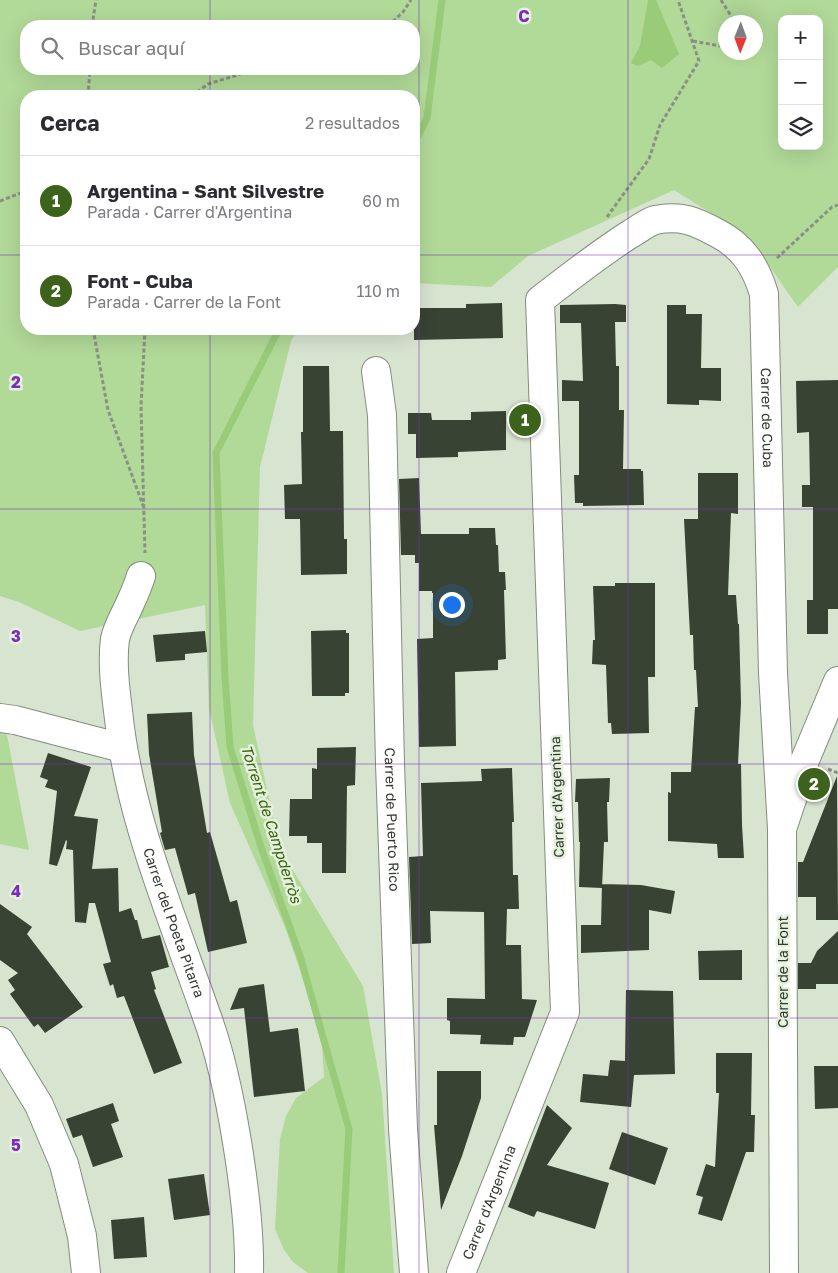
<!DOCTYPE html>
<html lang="es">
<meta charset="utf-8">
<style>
:root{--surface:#fff;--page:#f2f2f3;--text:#2b2b33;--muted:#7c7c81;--line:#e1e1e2;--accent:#3c621c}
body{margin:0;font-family:"Golos Text",sans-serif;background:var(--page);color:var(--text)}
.controls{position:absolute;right:15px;top:15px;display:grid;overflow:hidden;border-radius:10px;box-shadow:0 5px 20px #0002}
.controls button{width:45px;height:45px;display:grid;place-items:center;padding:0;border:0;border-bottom:1px solid var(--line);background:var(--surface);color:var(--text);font:25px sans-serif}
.compass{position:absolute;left:718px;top:15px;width:45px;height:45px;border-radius:50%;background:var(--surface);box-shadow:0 5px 20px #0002;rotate:181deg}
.you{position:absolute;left:451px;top:604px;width:18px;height:18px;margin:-12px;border:4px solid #fff;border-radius:50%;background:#1a73e8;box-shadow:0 0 0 8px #1a73e833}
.badge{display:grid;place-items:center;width:32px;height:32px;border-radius:50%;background:var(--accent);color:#fff;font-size:16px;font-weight:700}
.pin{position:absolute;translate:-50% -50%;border:2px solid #fff;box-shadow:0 1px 5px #0006}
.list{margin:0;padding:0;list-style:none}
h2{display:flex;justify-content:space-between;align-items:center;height:65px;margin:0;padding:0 20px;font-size:21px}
h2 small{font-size:16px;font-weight:400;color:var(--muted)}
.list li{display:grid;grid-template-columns:32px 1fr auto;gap:15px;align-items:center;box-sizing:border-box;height:90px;padding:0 20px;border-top:1px solid var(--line)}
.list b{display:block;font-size:19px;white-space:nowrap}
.list p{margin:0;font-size:16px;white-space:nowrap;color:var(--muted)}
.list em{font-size:16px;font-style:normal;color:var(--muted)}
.icon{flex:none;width:28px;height:28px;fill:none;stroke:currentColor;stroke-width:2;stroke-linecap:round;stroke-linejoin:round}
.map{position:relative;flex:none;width:838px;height:1273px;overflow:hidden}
.search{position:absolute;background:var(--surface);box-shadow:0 5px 20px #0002;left:20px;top:20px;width:400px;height:55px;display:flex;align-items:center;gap:12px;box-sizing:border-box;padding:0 18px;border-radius:20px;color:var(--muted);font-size:19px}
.panel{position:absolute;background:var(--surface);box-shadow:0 5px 20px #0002;left:20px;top:90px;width:400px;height:245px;border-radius:20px}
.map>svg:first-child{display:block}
.green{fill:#b1d998;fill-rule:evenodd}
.water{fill:#99cb78}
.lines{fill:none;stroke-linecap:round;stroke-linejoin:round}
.stream{stroke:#99cb78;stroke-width:7}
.building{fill:#394333}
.minor-casing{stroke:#828d7b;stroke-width:30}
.path{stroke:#889283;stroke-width:3;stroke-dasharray:4 2.5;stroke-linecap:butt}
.minor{stroke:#fff;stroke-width:28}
.grid{fill:none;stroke:#7b2cbf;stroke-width:1;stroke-opacity:0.55}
.labels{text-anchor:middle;stroke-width:5;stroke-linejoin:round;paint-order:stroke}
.street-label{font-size:14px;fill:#333830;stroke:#e4f1dd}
.water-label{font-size:15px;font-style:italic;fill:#38630c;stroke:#e4f1dd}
.grid-label{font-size:16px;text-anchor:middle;font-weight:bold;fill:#7b2cbf;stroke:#e4f1dd;stroke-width:5;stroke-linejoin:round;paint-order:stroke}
</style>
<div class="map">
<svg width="838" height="1273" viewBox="0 0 838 1273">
<rect width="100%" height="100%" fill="#d7e4d0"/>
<path class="green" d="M0,0H838V267L798,307L749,237L674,190L528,256L491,287L414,283V96H26V329H299L291,341L260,467L253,725L280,849L363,986L382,1094L394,1273H308L293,1262L284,1250L275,1229L280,1139L286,1116L296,1098L324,1077L321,1030L285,927L230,803L209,708L205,605L80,631L19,602L0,596ZM782,19H819V146H782ZM726,22H756V52H726ZM26,26H414V69H26Z
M0,734L7,735L29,850L0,844Z"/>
<path class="water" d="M648,0H656L679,54L662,68L651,60L638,66L631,63L640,46Z"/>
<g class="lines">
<path class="stream" d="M414,144L427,118L442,0
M279,329L216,453L225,677L230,747L261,847L300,956L349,1129L341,1273"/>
</g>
<path class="building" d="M502,303L503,338L414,340V308H466V304Z
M615,304L626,305V322H615L616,366H619V410H624L623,469H641V471H643L644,505L583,506V503H575L574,475H579V401H562V380L583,381L581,323H560V305Z
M667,305H686V314H702L701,368H721V401L699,400V405L667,404Z
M303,366H329L330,431H343L344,539H347V574L301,575L300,519H285L284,485L302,484L301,432H303Z
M838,380V609H828V634H807V600H813V507H802V485H810L809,432L797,433L796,381Z
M506,411V450L458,452V457L416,458V434H408V413H431L432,420H471V412Z
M698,473H738V514L731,513L728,595H736L738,624H739L741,703L738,764H741L742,825L744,858H718L717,844L668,841V792L671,793V772H691L695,707H698L696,670H694L693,635H690L684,519H698Z
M419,478L421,534H469V528H495L496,545H498L499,572H505L506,590H504L506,659L498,660V670L455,672L456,746L419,747L417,639L433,638V593H432V591H419V563H415V555H401L399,479Z
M615,583H655V677H648L649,733L612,734L611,723H608L606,665L592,664L593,640H595L593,586H615Z
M346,630V633H349V693H345V696H312L311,631Z
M205,631L207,652L185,654V660L156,662L153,635Z
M192,712L194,755L207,833L210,832L230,902L237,900L247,943L208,952L195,893L188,895L175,848L165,850L160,833L162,832L149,754L147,714Z
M356,747L355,785L347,786L346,873H322V843H307V836H289L290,799H312V768L317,769V748Z
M48,753L91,767L74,816L98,819L92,869L118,868L119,912L131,908L135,920H137L142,939L160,935L169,967L151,972L156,989L154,990L182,1063L154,1074L124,996L117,998L113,984L110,986L103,964L111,962L95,903H89L86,923L75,922L73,850L66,849L67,841L66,840L57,866L49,864L57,791L45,787L48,780L40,777Z
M512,768L514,822H512L513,875H518L519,909H507L506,945H521L522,999L537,1000L525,1037H514L513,1045L480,1044L481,1035L450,1034V1021L447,1020V998L485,999L484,912L430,911L431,943L412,944L409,857L423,856L421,783L482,781L481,769Z
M837,776L838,920H816V897H798V862H803Z
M610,778L609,802H607L608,842H604L602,888L579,887L580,842H579L578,802H575L576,779Z
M602,884L641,885L675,891L671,914L649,910V950L581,953V925H601Z
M0,904L32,927L27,934L83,1007L45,1033L38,1024L34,1027L10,994L15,990L8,980L18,973L0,960Z
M838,931V984H816V989H798V963H811L817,951Z
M742,950V980H699L698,951Z
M264,984L270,1032L298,1028L305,1091L254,1097L244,1008L230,1010L239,988Z
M626,990L673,991L675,1074L634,1075L631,1107L580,1102L583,1074L608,1076L610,1060L625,1061Z
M716,1053H752L751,1115H755L754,1152H746L722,1221L698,1214L703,1197L696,1195L706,1164L715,1167L719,1093H716Z
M814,1066H838V1108L815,1109Z
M437,1071H481V1098L462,1156L441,1210L434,1125H437Z
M113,1103L119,1121L111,1124L123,1157L93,1167L82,1135L73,1138L66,1119Z
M547,1105L572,1128L547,1165L609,1183L595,1229L537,1211L534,1217L508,1207Z
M622,1132L668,1148L655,1185L609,1169Z
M204,1174L210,1215L174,1220L168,1179Z
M144,1217L147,1257L114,1259L111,1220Z"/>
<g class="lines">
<g class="minor-casing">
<g id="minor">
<path id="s1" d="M376,371L382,415L390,764L403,1129L414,1273"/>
<path id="s2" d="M141,576C138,585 135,593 131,601C126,614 118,625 115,639C112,662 115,687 118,711C129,818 172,916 207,1017C222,1058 230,1099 237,1142C244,1185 250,1229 249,1273"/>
<path d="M0,718L15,720L122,748"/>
<path d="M0,1041L39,1105L64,1164L82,1236L86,1273"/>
<path id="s3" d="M461,1273L565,1012L540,300C570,277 600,253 632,233C639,229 648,222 655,220C681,215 695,221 717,233C743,246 756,267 764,294L773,673L782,829"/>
<path d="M784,1273L782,829L805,760L838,681"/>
</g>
</g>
<path class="path" d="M721,0L735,22
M92,26L96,0
M388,26L403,12L411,0
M693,41L720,46L726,43
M88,96L90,69
M192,96L208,84L257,69
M0,201L26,191
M607,217L649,159L660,125L699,61L678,0
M777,258L832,207L838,205
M93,329L108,410L144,508
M145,329L141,406L145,553
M828,769L838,773"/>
<use href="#minor" class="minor"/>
</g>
<path class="grid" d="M210,0V26M419,0V1273M628,0V1273M210,69V96M0,255H26M414,255H838M210,329V1273M0,509H838M0,764H838M0,1018H838"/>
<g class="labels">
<g class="street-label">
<text dy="5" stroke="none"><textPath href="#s3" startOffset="1402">Carrer de Cuba</textPath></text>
<text transform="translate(557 797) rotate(-92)" y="5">Carrer d'Argentina</text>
<text dy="5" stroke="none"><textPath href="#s1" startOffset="449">Carrer de Puerto Rico</textPath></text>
<text dy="5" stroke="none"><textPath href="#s2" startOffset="360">Carrer del Poeta Pitarra</textPath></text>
<text transform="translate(783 972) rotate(-90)" y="5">Carrer de la Font</text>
<text dy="5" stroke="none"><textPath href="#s3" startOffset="76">Carrer d'Argentina</textPath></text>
</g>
<g class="water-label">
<text transform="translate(271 824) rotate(72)" y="5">Torrent de Campderròs</text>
</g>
</g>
<g class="grid-label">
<text x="524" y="22">C</text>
<text x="16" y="388">2</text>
<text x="16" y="642">3</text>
<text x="16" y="897">4</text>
<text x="16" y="1151">5</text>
</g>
</svg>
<div class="controls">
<button>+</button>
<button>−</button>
<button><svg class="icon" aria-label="layers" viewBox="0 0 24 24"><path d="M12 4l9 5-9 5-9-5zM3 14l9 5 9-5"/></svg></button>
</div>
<svg class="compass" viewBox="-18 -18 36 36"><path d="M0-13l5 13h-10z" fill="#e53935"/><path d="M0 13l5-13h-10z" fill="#7c7c81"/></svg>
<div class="you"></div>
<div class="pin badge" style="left:525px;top:420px">1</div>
<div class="pin badge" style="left:814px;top:784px">2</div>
<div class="search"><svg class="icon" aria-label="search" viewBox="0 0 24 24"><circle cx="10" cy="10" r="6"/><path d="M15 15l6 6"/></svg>Buscar aquí</div>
<section class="panel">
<h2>Cerca<small>2 resultados</small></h2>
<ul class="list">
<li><span class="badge">1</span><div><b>Argentina - Sant Silvestre</b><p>Parada · Carrer d'Argentina</p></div><em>60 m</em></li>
<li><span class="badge">2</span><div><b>Font - Cuba</b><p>Parada · Carrer de la Font</p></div><em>110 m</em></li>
</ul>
</section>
</div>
